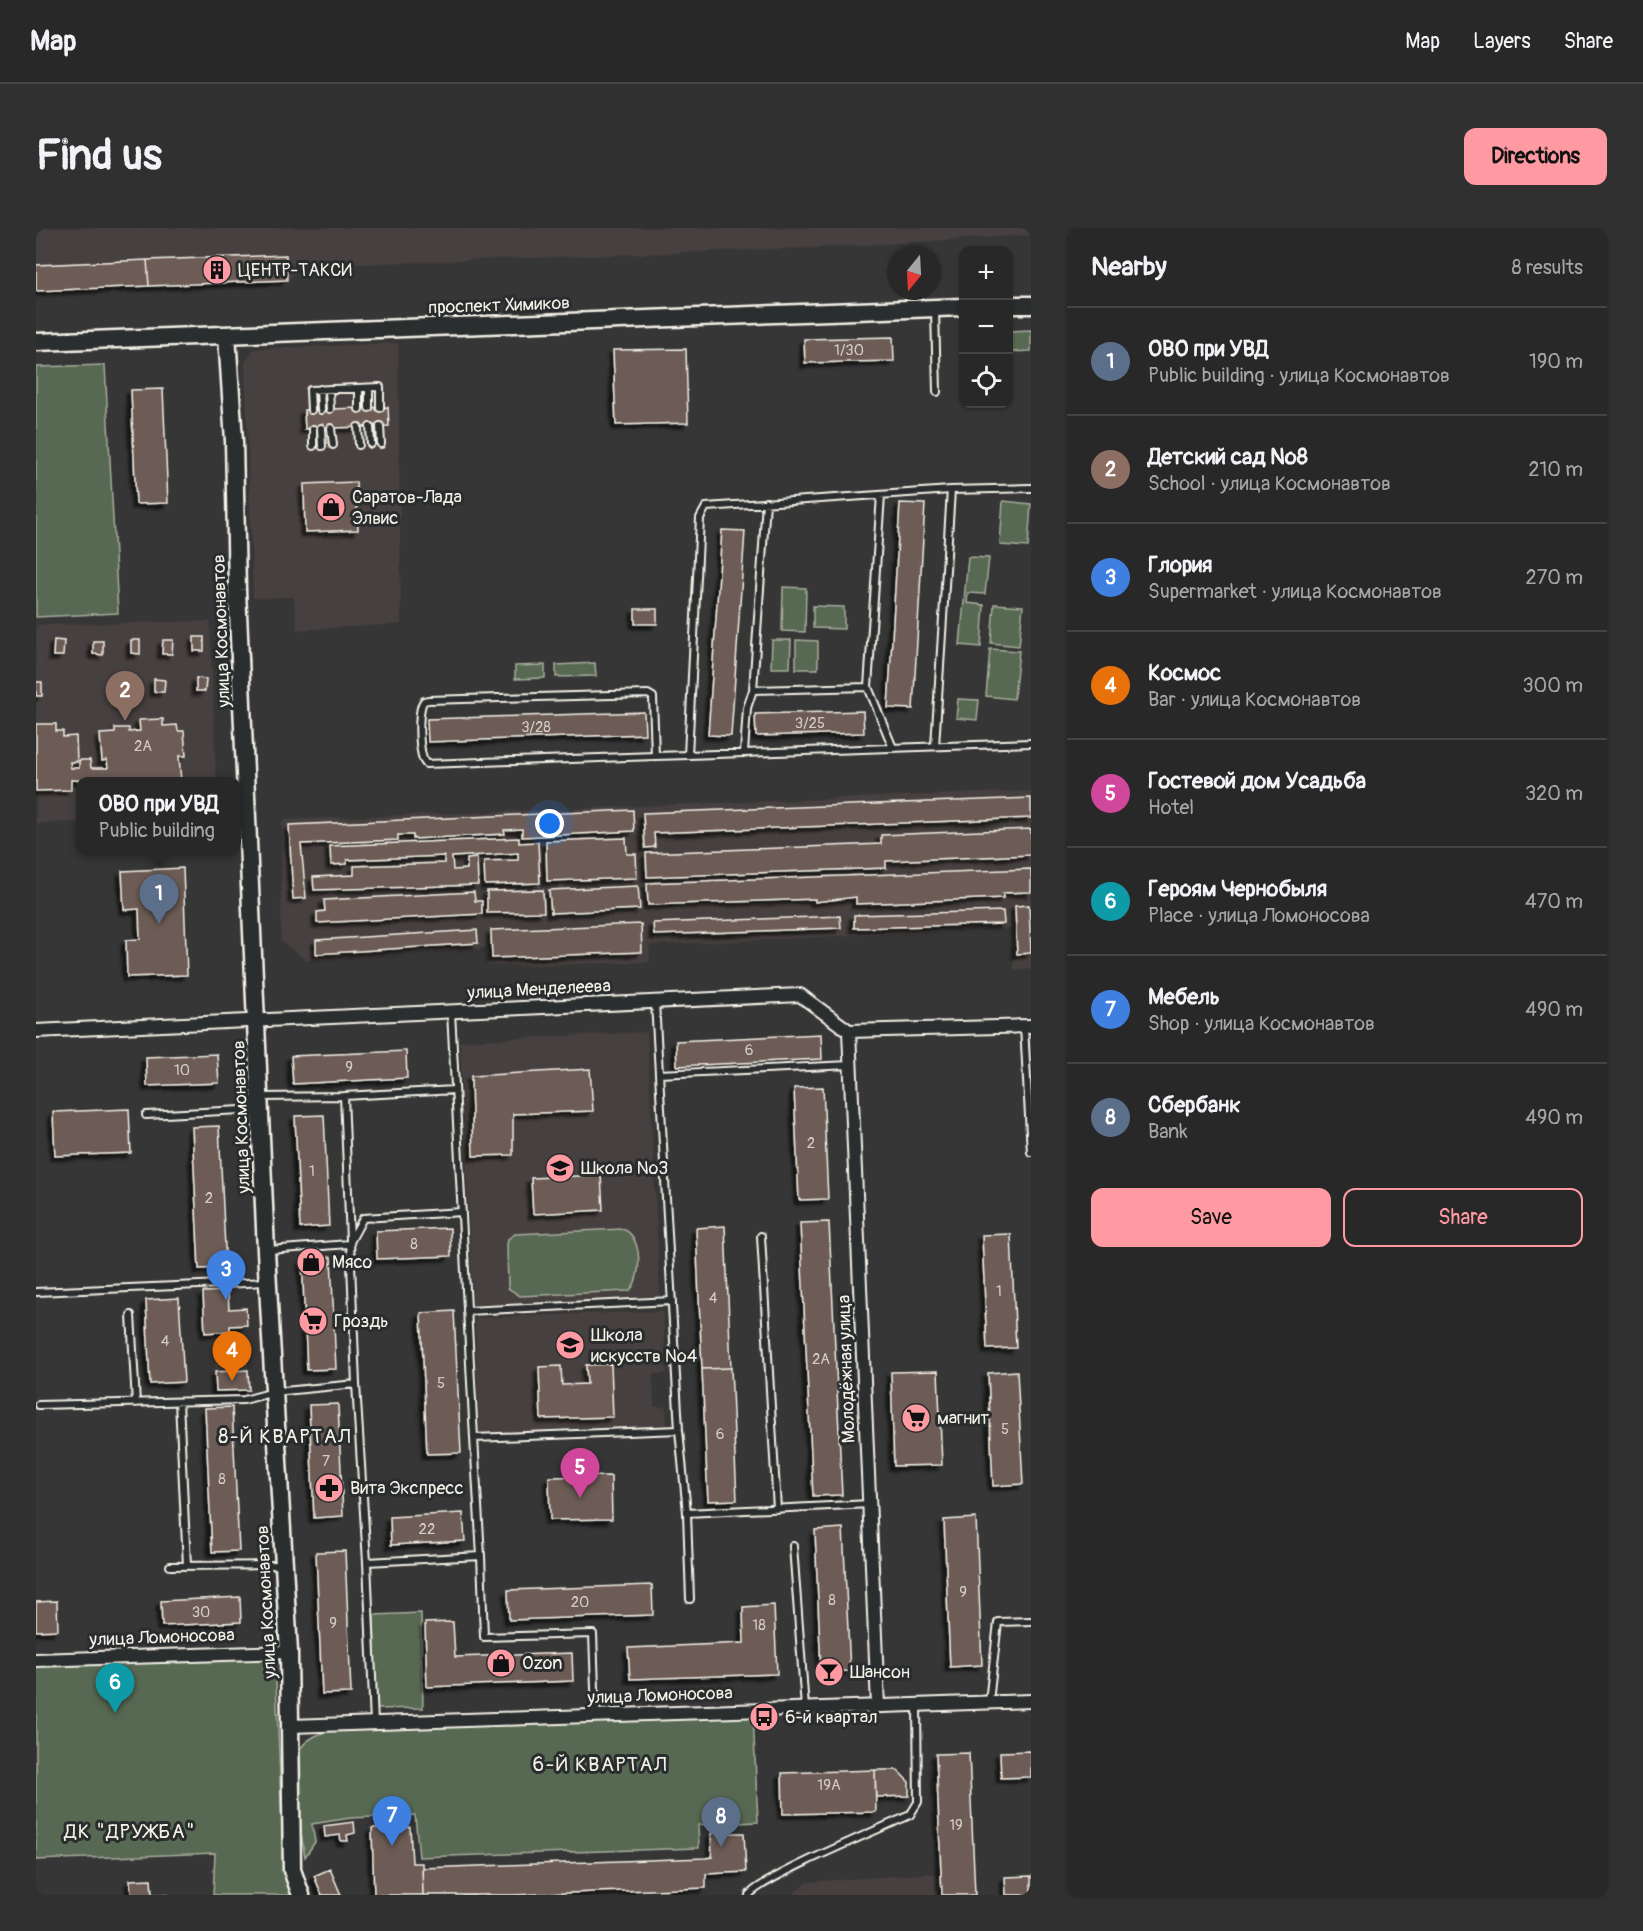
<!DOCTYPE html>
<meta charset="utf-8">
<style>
:root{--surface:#292828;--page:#313030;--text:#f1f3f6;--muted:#a5a6a8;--line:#454445;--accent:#ff9aa2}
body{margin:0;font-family:Pangolin,sans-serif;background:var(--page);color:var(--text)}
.controls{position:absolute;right:18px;top:18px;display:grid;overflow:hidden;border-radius:12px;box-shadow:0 2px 4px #0004}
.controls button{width:54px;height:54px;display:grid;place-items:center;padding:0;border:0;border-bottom:2px solid var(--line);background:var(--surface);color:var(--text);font:30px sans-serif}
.compass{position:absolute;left:851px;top:18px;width:54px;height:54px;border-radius:50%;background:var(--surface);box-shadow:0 2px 4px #0004;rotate:198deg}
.you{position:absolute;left:514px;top:596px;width:21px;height:21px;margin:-15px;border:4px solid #fff;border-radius:50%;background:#1a73e8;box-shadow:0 0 0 9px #1a73e833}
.badge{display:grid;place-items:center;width:39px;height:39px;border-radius:50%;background:var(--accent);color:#fff;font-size:20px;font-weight:700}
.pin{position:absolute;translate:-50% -50px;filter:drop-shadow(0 2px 3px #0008)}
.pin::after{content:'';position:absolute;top:32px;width:21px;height:18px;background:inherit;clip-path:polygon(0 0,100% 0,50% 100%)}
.popup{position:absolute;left:40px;top:549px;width:165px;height:78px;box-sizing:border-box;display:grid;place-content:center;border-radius:12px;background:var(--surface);filter:drop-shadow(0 2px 4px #0005);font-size:20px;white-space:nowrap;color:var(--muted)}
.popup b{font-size:22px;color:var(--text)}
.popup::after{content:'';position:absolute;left:50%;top:100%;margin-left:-12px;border:12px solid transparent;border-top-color:var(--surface)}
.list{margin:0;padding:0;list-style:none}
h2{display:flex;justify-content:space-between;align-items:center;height:78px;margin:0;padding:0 24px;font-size:26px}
h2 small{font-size:20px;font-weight:400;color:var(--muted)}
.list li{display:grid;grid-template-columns:39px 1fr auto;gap:18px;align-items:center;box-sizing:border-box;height:108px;padding:0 24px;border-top:2px solid var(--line)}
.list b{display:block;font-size:22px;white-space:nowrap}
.list p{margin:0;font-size:20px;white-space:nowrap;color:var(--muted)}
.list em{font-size:20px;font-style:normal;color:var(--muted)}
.actions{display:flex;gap:12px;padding:18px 24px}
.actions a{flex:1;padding:14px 0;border:2px solid var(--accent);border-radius:12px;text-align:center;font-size:21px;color:var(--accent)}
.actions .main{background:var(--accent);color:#111}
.icon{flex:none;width:33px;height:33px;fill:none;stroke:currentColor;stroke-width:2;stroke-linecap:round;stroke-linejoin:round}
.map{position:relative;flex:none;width:995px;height:1667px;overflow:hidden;border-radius:12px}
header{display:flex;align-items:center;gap:36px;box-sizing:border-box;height:84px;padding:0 30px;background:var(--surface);border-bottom:2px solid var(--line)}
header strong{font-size:28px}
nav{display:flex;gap:33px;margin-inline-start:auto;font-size:21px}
.intro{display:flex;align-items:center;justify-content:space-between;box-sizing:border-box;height:144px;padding:0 36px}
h1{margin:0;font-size:42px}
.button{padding:15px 27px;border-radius:12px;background:var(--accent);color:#111;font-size:21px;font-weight:700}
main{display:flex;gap:36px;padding:0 36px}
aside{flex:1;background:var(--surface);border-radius:12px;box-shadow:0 2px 4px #0004}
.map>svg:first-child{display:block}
.built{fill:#47413f}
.green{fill:#596952;stroke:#a6ad9d;stroke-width:1.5}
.building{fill:#6c5b54;stroke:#f4f1e8;stroke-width:1.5;filter:url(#shadow)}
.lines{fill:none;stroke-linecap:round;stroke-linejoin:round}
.lane-casing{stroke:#f4f1e8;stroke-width:10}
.street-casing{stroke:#f4f1e8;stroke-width:16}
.secondary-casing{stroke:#f4f1e8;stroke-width:21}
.lane{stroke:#2a2d2e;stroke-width:6}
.street{stroke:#2a2d2e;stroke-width:12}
.secondary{stroke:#2a2d2e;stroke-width:16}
.labels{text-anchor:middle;stroke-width:6;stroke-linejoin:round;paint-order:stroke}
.number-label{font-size:15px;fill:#d2ccc3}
.poi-label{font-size:18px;fill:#f4f1e8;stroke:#2a2d2e;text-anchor:start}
.street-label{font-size:18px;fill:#f4f1e8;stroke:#2a2d2e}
.neighbourhood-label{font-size:20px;letter-spacing:1.5px;fill:#f4f1e8;stroke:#2a2d2e}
</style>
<header>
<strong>Map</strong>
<nav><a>Map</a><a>Layers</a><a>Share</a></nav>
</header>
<div class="intro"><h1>Find us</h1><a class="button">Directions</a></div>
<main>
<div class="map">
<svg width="995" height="1667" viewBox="0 0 995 1667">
<defs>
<filter id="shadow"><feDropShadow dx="-4.5" dy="4.5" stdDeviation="1.5" flood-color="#0009"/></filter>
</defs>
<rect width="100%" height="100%" fill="#373636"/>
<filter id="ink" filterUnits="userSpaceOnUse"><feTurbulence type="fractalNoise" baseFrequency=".0167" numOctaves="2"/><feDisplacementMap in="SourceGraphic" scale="12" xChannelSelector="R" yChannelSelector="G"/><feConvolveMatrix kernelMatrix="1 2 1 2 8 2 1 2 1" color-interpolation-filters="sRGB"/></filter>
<g filter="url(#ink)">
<path class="built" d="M0,0H995V7L797,19L268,38L251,52L249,27L0,37Z
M362,115L365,396L261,402L258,369L217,370L209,134L218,121Z
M174,393L180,553L45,554V594L0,595V397Z
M995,563V741H978L975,700L613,717L614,734L452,738L450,720L270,732L245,713L246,592Z
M611,804L624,1068L437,1077L424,813Z
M627,1083L630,1145L617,1146L618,1179H630L631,1199L443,1206L439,1090Z
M211,1113L212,1142L179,1144L177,1114Z
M902,1645L903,1667H756L771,1654Z"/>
<path class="green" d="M995,102V123L973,124V103Z
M69,137L82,385L0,389V139Z
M967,273L995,276L992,319L964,317Z
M932,329L953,330L949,366L932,365L931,375L948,377L945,419L924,417Z
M747,359L770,360L769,404L746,403Z
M958,376L987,378L983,418L955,415Z
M777,378L808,379V401L777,400Z
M736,412H755L754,440H735Z
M760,412L782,413V441H760Z
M954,421L983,423L978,471L950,468Z
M559,435L560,448L520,449V437Z
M509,437V450L479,451V438Z
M922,471L943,472L941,492L920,490Z
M586,1001C607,1006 607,1051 593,1063L484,1068L472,1060L471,1017L472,1011L479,1006Z
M385,1385L387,1480L340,1481L338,1387Z
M239,1428L247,1623L258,1667H177L179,1625L0,1632V1438Z
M717,1486L722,1594L662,1597L663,1620L383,1629L379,1587L315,1590L276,1596L279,1614L269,1629L261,1582L262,1524C270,1510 284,1505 299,1501Z"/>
<path class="building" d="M250,27L251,52L113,58L111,32Z
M111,32L113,58L0,63V37Z
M857,109L858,133L769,135L768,111Z
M650,121L652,195L580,197L577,122Z
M127,161L132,275L100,276L95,162Z
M352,179L353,198L269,201L268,182Z
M320,254L322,302L269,304L268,256Z
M864,275L889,276L877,481L852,480Z
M686,302L709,303L695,508L672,507Z
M599,381H621V396H599Z
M158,409H168V423H158Z
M18,412L28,413L27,428H17Z
M95,412H104V426L95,425Z
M127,412H137L136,426H126Z
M57,413H67V427L57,426Z
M160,450L170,451L169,463H160Z
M118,451L129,452L128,464H118Z
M0,454H6V468H0Z
M827,483L828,505L720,508L719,486Z
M608,484L609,506L392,514L391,491Z
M127,491V498L141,497L142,503H148L150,528H143L145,554L35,552V562L0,563V496H20V503H27V509L40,508L41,534H34L35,540H43V532H54L55,540H72L71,532L66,533L64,506L79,505V500H93V504L104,503L103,492Z
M995,570V590L618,605L619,619L609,620L607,585Z
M597,582L598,603L486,609V601L468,602L469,606L377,611V607H362V612L265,616L270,670L257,671L253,597Z
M995,601V627L850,633V640L611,649L610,625L845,616V607Z
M483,610V615L502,614L504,655L449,657L448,633L482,632V625L416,629L417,642L431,641V631L441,630L442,657L278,662L277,649L318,647V638L408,635V628L311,632V636L295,637L294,618Z
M590,610L591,626H600L601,650L511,653L510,613Z
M147,640L151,747L91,749L90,712L104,711L103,681L88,682L86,643Z
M995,641V664L967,665V670L820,676V669L779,674V671L612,677L611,655Z
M602,658L604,681L515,685L513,662Z
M507,662L508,684L451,685V663Z
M438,664L439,673H446V686L281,695V684L289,683L288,672Z
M993,677L995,725L981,726L979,678Z
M967,683L968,696L818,700V687Z
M804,688L805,700L618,707L617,695Z
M605,696L606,724L456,730L455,702Z
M441,702L442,715L280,726V712Z
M785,806L786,831L641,838L640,813Z
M370,823L371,850L257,856L255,828Z
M181,826L183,855L111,858L110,829Z
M554,841L557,883L477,886V927L437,928L435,848Z
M787,859L792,971L763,972L758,860Z
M93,881L95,925L19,928L17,884Z
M288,887L293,998L264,1000L259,888Z
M183,898L190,1040L163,1041L156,899Z
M565,947L567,982L497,986L495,950Z
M793,994L806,1267L777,1268L764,995Z
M689,998L695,1140L666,1141L660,1000Z
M414,1000L415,1028L341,1031L340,1003Z
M975,1006L980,1120L951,1121L946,1007Z
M295,1029L300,1141L271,1142L266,1031Z
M192,1063L193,1081L210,1080L211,1097L194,1098V1103L169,1105L167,1064Z
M143,1070L148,1154L114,1156L110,1072Z
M418,1083L425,1225L391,1226L385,1085Z
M575,1136L577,1189L505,1191L503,1139L525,1138L526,1157L551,1156L550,1137Z
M695,1140L701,1272L672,1273L666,1141Z
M212,1142L213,1162L180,1163L179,1144Z
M902,1143L906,1237L858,1238L855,1144Z
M981,1143L987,1256L957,1258L952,1145Z
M302,1176L307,1288L278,1290L273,1177Z
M196,1179L203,1323L176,1324L169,1180Z
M575,1248L576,1291L514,1292L513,1249Z
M427,1285L429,1313L355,1317L354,1289Z
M940,1290L946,1437L914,1439L908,1292Z
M807,1300L814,1443L785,1444L779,1302Z
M309,1323L315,1465L286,1466L280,1324Z
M616,1357L617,1387L473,1392L472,1362Z
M204,1369L205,1394L126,1398L125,1373Z
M21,1373L22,1402L0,1403V1374Z
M738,1377L741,1446L594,1451L592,1420L708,1415L707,1379Z
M417,1394L419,1429L536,1425L537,1453L391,1459L389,1395Z
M995,1523V1549L965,1550L964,1524Z
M933,1525L939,1667H906L900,1526Z
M839,1542L840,1584L747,1586L746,1545Z
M839,1542H861L873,1554V1568L840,1569Z
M318,1594L319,1605L311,1607L312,1613H305L304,1607L289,1609L288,1598Z
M374,1599L376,1635H386L387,1667H338L336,1600Z
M675,1605H708L710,1644L670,1646V1660L476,1667H387L386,1640L669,1630L676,1629Z
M294,1641L305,1667H286L278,1648Z
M995,1648V1667H970L969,1649Z
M115,1651L116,1666L132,1667H95L94,1652Z"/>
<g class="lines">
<g class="lane-casing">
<path id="lane" d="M899,81L901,164
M333,160V180
M284,161L285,182
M293,161L294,181
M323,181V160
M275,182L274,162L344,159V180
M344,198L345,216
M322,199L323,217
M334,199L335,216
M285,200L286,218
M295,200L297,217
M277,201V218
M995,260L915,262L670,279L664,290L652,527L995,515
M730,274L717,462L832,459L845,267
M832,459L857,520
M899,518L915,262
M708,525L711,480L717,462
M619,528L390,536C382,529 381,480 388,473L392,472L612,466L617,469L619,528L652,527
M619,774L643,1202L651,1285L834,1276
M415,784L438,1210L643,1202
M988,798L995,924
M623,846L814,837
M308,868L320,1156
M225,869L308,868L419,862
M110,887L224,881
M725,1008L741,1281
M232,1022L313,1016L327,990L426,984
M0,1064L231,1054
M431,1083L636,1073
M95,1087L100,1175
M143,1174L151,1337
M2,1177L208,1172L238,1164L320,1156L331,1334L445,1328L438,1210
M651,1285L654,1371
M757,1318L769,1480
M445,1328L448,1409L557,1406L560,1487
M331,1334L338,1495
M134,1338L248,1337
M953,1474L962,1394L995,1393
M713,1667C727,1649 846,1600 874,1587L882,1574L881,1477"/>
</g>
<g class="street-casing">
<path id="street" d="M0,803L764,767L813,803L995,798
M813,803L842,1478
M0,1432L253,1424
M255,1498L995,1473"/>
</g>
<g class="secondary-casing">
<path id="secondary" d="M972,77H995
M191,107L198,213L201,362L230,1023L253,1424L256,1642L265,1667
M0,114L927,79"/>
</g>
<use href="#lane" class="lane"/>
<use href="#street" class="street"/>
<use href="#secondary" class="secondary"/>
</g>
</g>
<defs>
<g id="building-disc" transform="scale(1.5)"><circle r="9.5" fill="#ff9aa2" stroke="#2a2d2e"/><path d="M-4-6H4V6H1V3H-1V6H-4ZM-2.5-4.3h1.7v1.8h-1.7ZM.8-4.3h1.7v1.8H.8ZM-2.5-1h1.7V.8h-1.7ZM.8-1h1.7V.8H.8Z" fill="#111"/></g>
<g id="shop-disc" transform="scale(1.5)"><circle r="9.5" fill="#ff9aa2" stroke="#2a2d2e"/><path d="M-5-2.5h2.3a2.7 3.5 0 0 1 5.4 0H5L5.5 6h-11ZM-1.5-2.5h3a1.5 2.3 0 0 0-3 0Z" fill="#111"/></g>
<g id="school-disc" transform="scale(1.5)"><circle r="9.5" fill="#ff9aa2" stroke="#2a2d2e"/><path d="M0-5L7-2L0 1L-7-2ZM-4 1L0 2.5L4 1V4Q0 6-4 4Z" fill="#111"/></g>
<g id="supermarket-disc" transform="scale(1.5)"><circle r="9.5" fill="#ff9aa2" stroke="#2a2d2e"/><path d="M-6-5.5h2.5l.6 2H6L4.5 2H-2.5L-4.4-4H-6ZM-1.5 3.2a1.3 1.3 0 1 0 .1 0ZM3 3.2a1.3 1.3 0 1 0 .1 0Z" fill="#111"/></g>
<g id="pharmacy-disc" transform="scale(1.5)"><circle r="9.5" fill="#ff9aa2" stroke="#2a2d2e"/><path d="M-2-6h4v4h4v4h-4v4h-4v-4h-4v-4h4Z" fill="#111"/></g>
<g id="bar-disc" transform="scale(1.5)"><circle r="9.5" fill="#ff9aa2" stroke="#2a2d2e"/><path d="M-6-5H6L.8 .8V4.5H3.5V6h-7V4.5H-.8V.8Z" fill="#111"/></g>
<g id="bus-disc" transform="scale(1.5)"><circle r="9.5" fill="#ff9aa2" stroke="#2a2d2e"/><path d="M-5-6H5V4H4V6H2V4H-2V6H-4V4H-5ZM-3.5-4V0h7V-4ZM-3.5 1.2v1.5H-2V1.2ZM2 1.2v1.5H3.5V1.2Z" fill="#111"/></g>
</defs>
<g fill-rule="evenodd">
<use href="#building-disc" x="181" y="42"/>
<use href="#shop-disc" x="295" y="279"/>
<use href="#school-disc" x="524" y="940"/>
<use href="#shop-disc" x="275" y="1034"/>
<use href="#supermarket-disc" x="277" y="1093"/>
<use href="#school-disc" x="534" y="1117"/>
<use href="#supermarket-disc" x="880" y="1190"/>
<use href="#pharmacy-disc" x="293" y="1260"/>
<use href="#shop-disc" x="465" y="1435"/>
<use href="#bar-disc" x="793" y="1444"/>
<use href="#bus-disc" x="728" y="1489"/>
</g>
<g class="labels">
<g class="number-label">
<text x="813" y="127">1/30</text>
<text x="774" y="500">3/25</text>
<text x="500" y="504">3/28</text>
<text x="107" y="523">2А</text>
<text x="713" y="827">6</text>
<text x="313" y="844">9</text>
<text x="146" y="847">10</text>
<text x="775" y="920">2</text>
<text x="276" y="948">1</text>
<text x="173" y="975">2</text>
<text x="378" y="1021">8</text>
<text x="963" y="1068">1</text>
<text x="677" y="1075">4</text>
<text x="129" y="1118">4</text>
<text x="785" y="1136">2А</text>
<text x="405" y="1160">5</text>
<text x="969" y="1206">5</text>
<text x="684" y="1211">6</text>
<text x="290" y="1238">7</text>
<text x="186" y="1256">8</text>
<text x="391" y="1306">22</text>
<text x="927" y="1369">9</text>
<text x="796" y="1377">8</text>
<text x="544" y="1379">20</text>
<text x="165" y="1389">30</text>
<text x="297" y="1400">9</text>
<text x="723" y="1402">18</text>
<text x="793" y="1562">19А</text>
<text x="920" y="1602">19</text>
</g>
<g class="poi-label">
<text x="202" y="48">ЦЕНТР-ТАКСИ</text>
<text x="316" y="275">Саратов-Лада<tspan x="316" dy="21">Элвис</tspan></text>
<text x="545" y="946">Школа №3</text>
<text x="296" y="1040">Мясо</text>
<text x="298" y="1099">Гроздь</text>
<text x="555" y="1113">Школа<tspan x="555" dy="21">искусств №4</tspan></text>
<text x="901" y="1196">магнит</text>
<text x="314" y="1266">Вита Экспресс</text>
<text x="486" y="1441">Ozon</text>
<text x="814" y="1450">Шансон</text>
<text x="749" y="1495">6-й квартал</text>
</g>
<g class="street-label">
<text transform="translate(463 77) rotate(-2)" y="6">проспект Химиков</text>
<text transform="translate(185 403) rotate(-92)" y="6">улица Космонавтов</text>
<text transform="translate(503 761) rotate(-3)" y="6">улица Менделеева</text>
<text transform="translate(205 889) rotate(-92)" y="6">улица Космонавтов</text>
<text transform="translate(810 1141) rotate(-92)" y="6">Молодёжная улица</text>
<text transform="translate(230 1374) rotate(-93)" y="6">улица Космонавтов</text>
<text transform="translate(126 1409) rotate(-2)" y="6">улица Ломоносова</text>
<text transform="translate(624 1467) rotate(-2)" y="6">улица Ломоносова</text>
</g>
<g class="neighbourhood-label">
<text x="249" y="1215">8-Й КВАРТАЛ</text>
<text x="564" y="1543">6-Й КВАРТАЛ</text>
<text x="94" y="1610">ДК "ДРУЖБА"</text>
</g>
</g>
</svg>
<div class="controls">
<button>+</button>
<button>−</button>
<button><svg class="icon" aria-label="locate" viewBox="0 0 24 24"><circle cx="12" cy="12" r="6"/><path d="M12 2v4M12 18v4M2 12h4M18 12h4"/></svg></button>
</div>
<svg class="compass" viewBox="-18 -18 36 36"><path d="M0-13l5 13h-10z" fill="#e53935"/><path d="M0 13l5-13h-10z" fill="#a5a6a8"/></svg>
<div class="you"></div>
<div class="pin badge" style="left:123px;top:696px;background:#5c6f8a">1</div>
<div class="popup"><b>ОВО при УВД</b>Public building</div>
<div class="pin badge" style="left:89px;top:493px;background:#8d6e63">2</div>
<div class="pin badge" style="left:190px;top:1072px;background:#3f7fe0">3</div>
<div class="pin badge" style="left:196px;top:1153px;background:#e8710a">4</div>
<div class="pin badge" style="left:544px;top:1270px;background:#d1479c">5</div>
<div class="pin badge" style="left:79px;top:1485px;background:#0f9aa8">6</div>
<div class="pin badge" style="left:356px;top:1618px;background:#3f7fe0">7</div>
<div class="pin badge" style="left:685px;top:1619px;background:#5c6f8a">8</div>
</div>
<aside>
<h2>Nearby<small>8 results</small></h2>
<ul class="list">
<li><span class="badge" style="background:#5c6f8a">1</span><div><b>ОВО при УВД</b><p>Public building · улица Космонавтов</p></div><em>190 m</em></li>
<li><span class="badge" style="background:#8d6e63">2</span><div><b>Детский сад №8</b><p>School · улица Космонавтов</p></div><em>210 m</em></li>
<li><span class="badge" style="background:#3f7fe0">3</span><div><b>Глория</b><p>Supermarket · улица Космонавтов</p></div><em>270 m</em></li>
<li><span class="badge" style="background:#e8710a">4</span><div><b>Космос</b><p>Bar · улица Космонавтов</p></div><em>300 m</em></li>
<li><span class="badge" style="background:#d1479c">5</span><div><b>Гостевой дом Усадьба</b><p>Hotel</p></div><em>320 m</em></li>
<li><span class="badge" style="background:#0f9aa8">6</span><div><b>Героям Чернобыля</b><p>Place · улица Ломоносова</p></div><em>470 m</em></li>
<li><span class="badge" style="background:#3f7fe0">7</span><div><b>Мебель</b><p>Shop · улица Космонавтов</p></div><em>490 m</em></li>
<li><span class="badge" style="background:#5c6f8a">8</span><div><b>Сбербанк</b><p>Bank</p></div><em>490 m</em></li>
</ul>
<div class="actions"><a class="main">Save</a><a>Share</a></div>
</aside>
</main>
